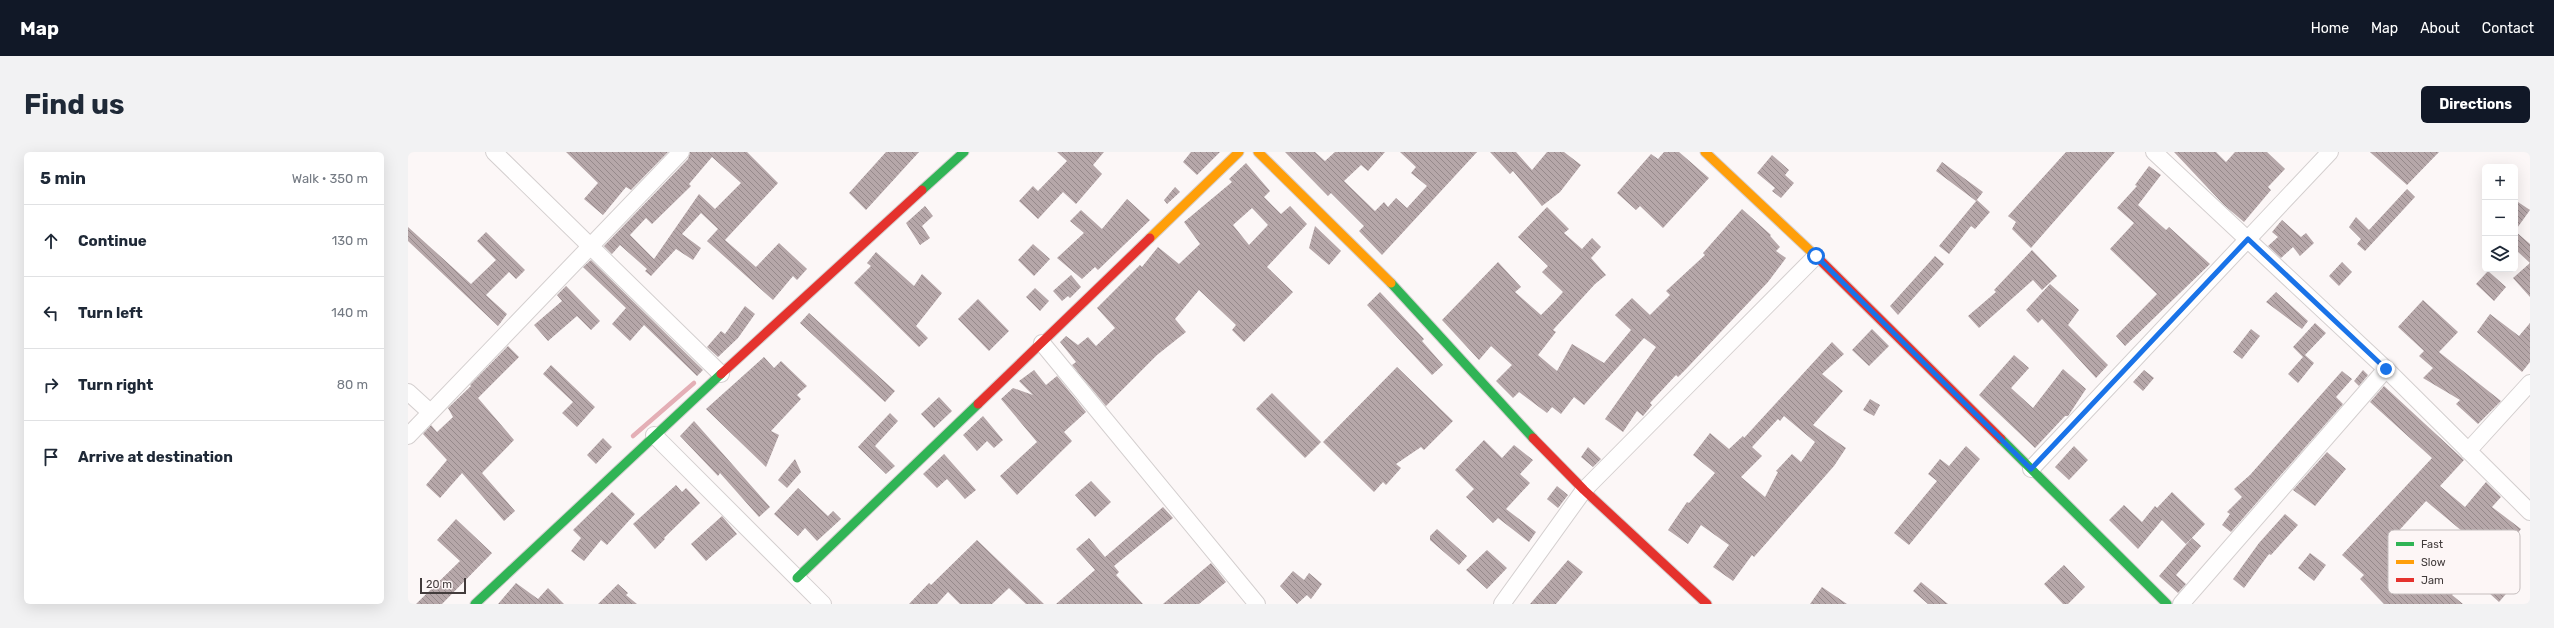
<!DOCTYPE html>
<meta charset="utf-8">
<style>
:root{--surface:#fff;--page:#f2f2f3;--text:#1f2937;--muted:#747a83;--line:#e0e1e3;--accent:#111827}
body{margin:0;font-family:Rubik,sans-serif;background:var(--page);color:var(--text)}
.controls{position:absolute;right:12px;top:12px;display:grid;overflow:hidden;border-radius:6px;box-shadow:0 4px 16px #0002}
.controls button{width:36px;height:36px;display:grid;place-items:center;padding:0;border:0;border-bottom:1px solid var(--line);background:var(--surface);color:var(--text);font:20px sans-serif}
.scale{position:absolute;left:12px;bottom:10px;width:46px;box-sizing:border-box;padding-left:4px;border:2px solid #423b3b;border-top:0;font-size:11px;line-height:14px;white-space:nowrap;color:#423b3b;-webkit-text-stroke:3px #fdf6f6;paint-order:stroke}
.stop{position:absolute;width:12px;height:12px;margin:-9px;border:3px solid #1a73e8;border-radius:50%;background:#fff}
.stop.end{background:#1a73e8;border-color:#fff;box-shadow:0 1px 4px #0008}
.list{margin:0;padding:0;list-style:none}
h2{display:flex;justify-content:space-between;align-items:center;height:52px;margin:0;padding:0 16px;font-size:17px}
h2 small{font-size:13px;font-weight:400;color:var(--muted)}
.list li{display:grid;grid-template-columns:26px 1fr auto;gap:12px;align-items:center;box-sizing:border-box;height:72px;padding:0 16px;border-top:1px solid var(--line)}
.list b{display:block;font-size:15px;white-space:nowrap}
.list em{font-size:13px;font-style:normal;color:var(--muted)}
.icon{flex:none;width:22px;height:22px;fill:none;stroke:currentColor;stroke-width:2;stroke-linecap:round;stroke-linejoin:round}
.map{position:relative;flex:none;width:2122px;height:452px;overflow:hidden;border-radius:6px}
header{display:flex;align-items:center;gap:24px;box-sizing:border-box;height:56px;padding:0 20px;background:var(--accent);color:#fff}
header strong{font-size:19px}
nav{display:flex;gap:22px;margin-inline-start:auto;font-size:14px}
.intro{display:flex;align-items:center;justify-content:space-between;box-sizing:border-box;height:96px;padding:0 24px}
h1{margin:0;font-size:28px}
.button{padding:10px 18px;border-radius:6px;background:var(--accent);color:#fff;font-size:14px;font-weight:700}
main{display:flex;gap:24px;padding:0 24px}
aside{flex:1;background:var(--surface);border-radius:6px;box-shadow:0 4px 16px #0002}
.map>svg:first-child{display:block}
.lines{fill:none;stroke-linecap:round;stroke-linejoin:round}
.stream{stroke:#e4afb6;stroke-width:4.5}
.building{fill:url(#building-back-hatch);fill-rule:evenodd}
.street-casing{stroke:#d4cfcf;stroke-width:18}
.fast-casing{stroke:#d4cfcf;stroke-width:11}
.slow-casing{stroke:#d4cfcf;stroke-width:11}
.jam-casing{stroke:#d4cfcf;stroke-width:11}
.street{stroke:#fffefe;stroke-width:16}
.fast{stroke:#30b455;stroke-width:9}
.slow{stroke:#ff9f0a;stroke-width:9}
.jam{stroke:#e5322d;stroke-width:9}
.route{stroke:#1a73e8;stroke-width:5}
.key{fill:#fdf6f6;stroke:#c5bebe;stroke-width:1}
.key-label{font-size:11px;fill:#423b3b}
</style>
<header>
<strong>Map</strong>
<nav><a>Home</a><a>Map</a><a>About</a><a>Contact</a></nav>
</header>
<div class="intro"><h1>Find us</h1><a class="button">Directions</a></div>
<main>
<aside>
<h2>5 min<small>Walk · 350 m</small></h2>
<ul class="list">
<li><svg class="icon" aria-label="ahead" viewBox="0 0 24 24"><path d="M12 20V5M6 11l6-6 6 6"/></svg><div><b>Continue</b></div><em>130 m</em></li>
<li><svg class="icon" aria-label="left" viewBox="0 0 24 24"><path d="M17 20v-9H6M10 6l-5 5 5 5"/></svg><div><b>Turn left</b></div><em>140 m</em></li>
<li><svg class="icon" aria-label="right" viewBox="0 0 24 24"><path d="M7 20v-9h11M14 6l5 5-5 5"/></svg><div><b>Turn right</b></div><em>80 m</em></li>
<li><svg class="icon" aria-label="arrive" viewBox="0 0 24 24"><path d="M6 21V4h12l-3 4 3 4H6"/></svg><div><b>Arrive at destination</b></div></li>
</ul>
</aside>
<div class="map">
<svg width="2122" height="452" viewBox="0 0 2122 452">
<defs>
<pattern id="building-back-hatch" width="6" height="6" patternUnits="userSpaceOnUse"><rect width="6" height="6" fill="#b6a7a9"/><path d="M-1 5l2 2M0 0l6 6M5-1l2 2" fill="none" stroke="#96898b"/></pattern>
</defs>
<rect width="100%" height="100%" fill="#fcf7f7"/>
<g class="lines">
<path class="stream" d="M225,284L286,231"/>
</g>
<path class="building" d="M158,0H260L223,38L218,35L195,63L176,47L190,31Z
M282,0H339L370,31L317,88L348,115L371,91L399,117L389,128L385,124L365,148L299,89L310,77L293,61L274,82L293,96L285,108L268,97L243,124L237,119L239,117L212,93L204,102L196,94L280,7ZM304,5L333,31L307,57L291,42L246,107L222,83L238,66L244,72L283,34L281,32Z
M478,0H511L458,58L441,41Z
M649,0H696L685,13L694,22L668,52L655,40L630,67L611,49L625,34L630,39L659,9Z
M783,0H812L789,23L775,10Z
M877,0H907L917,9L927,0H977L960,19L953,13L936,29L967,59L976,50L980,55L988,46L999,56L1019,34L1003,21L1008,15L992,0H1069L974,103L951,79L956,74L923,41L920,44Z
M1082,0H1108L1124,18L1139,0H1156L1173,13L1152,40L1134,54L1105,19L1102,22Z
M1256,0H1271L1301,26L1255,76L1232,54L1228,58L1209,41L1243,2L1250,7Z
M1658,0H1707L1623,96L1604,77L1608,70L1600,64Z
M1766,0H1808L1818,10L1827,0H1859L1877,17L1860,35L1863,38L1836,70L1816,53Z
M1962,0H2031L1999,33Z
M1364,3L1381,18L1377,23L1386,31L1373,46L1364,39L1367,36L1349,21Z
M1534,10L1575,40L1568,49L1528,19Z
M838,11L862,39L856,45L873,62L882,54L899,72L859,115L885,140L836,190L824,178L828,173L791,138L767,167L778,180L749,203L698,254L664,213L668,210L652,190L658,184L670,193L680,185L688,194L707,176L689,156L732,113L734,115L750,95L771,112L792,92L776,70L824,30L821,27ZM844,56L860,73L841,93L825,73Z
M1741,14L1753,23L1730,53L1758,78L1761,75L1802,112L1717,194L1708,184L1749,142L1702,97L1726,71L1709,56L1729,34L1727,33Z
M767,35L772,40L759,52L756,48Z
M1999,37L2007,45L1957,99L1949,92L1953,87L1941,75L1948,65L1961,78Z
M719,47L742,68L690,118L687,115L674,127L649,106L676,81L662,69L673,58L694,77Z
M1569,48L1582,60L1567,77L1563,74L1541,102L1531,94Z
M2107,48L2122,58L2107,79L2122,92V145L2105,126L2122,111L2107,97Z
M517,54L525,64L514,74L522,86L512,93L498,71Z
M1139,55L1161,77L1156,81L1174,97L1184,86L1193,95L1183,106L1198,123L1187,132L1145,178L1148,180L1130,203L1149,219L1164,192L1196,211L1223,178L1207,163L1224,146L1242,163L1262,143L1258,139L1297,103L1295,101L1334,57L1363,83L1362,84L1372,95L1368,99L1378,106L1360,130L1326,166L1279,216L1270,225L1268,223L1242,251L1244,253L1235,264L1229,259L1215,280L1197,267L1248,195L1236,186L1176,253L1166,245L1153,262L1144,255L1139,261L1111,240L1105,246L1088,229L1104,213L1083,194L1071,208L1034,168L1090,110L1113,135L1107,140L1133,163L1147,149L1155,140L1134,120L1140,114L1110,85Z
M1874,68L1893,85L1898,81L1906,91L1892,104L1885,95L1873,106L1860,94L1870,85L1864,80Z
M907,74L933,99L921,113L901,96Z
M0,75L63,132L88,108L69,89L78,80L117,118L108,127L101,120L78,143L99,162L90,174L0,89Z
M625,92L642,107L626,124L610,108Z
M1624,98L1649,124L1634,138L1625,128L1571,176L1560,164L1588,140L1586,138Z
M468,100L506,134L514,122L534,141L508,174L520,186L511,195L446,131L463,114L459,111Z
M1527,104L1536,112L1490,163L1482,154Z
M183,108L295,218L289,224L236,173L222,189L204,172L218,156L175,115Z
M1934,110L1944,120L1931,134L1921,124Z
M2080,119L2098,135L2086,149L2068,132Z
M663,123L673,135L662,146L660,144L654,149L645,139Z
M1642,132L1671,158L1660,173L1700,213L1688,226L1634,167L1630,171L1618,158Z
M158,134L192,169L183,178L169,164L140,189L126,173L154,149L149,143Z
M627,136L641,149L632,159L618,145Z
M972,140L1016,187L1014,189L1035,213L1024,223L959,153Z
M1868,140L1900,169L1894,177L1858,150Z
M570,147L601,179L581,199L550,167Z
M2015,148L2050,180L2031,200L2093,249L2070,272L2048,252L2052,248L2015,226L2025,216L2011,204L2016,199L1990,175Z
M337,154L347,162L330,186L310,205L299,195L313,179L317,182Z
M401,161L487,239L477,250L392,171Z
M2082,162L2111,184L2122,171V210L2114,220L2069,180Z
M1907,171L1918,181L1897,203L1906,211L1890,231L1880,222L1895,205L1885,195Z
M1464,177L1481,194L1461,214L1444,198Z
M1843,177L1852,184L1834,207L1825,200Z
M1424,190L1436,202L1414,222L1435,239L1405,273L1438,296L1426,314L1346,405L1344,403L1325,429L1305,415L1321,393L1293,373L1280,392L1260,378L1279,350L1281,351L1307,321L1285,303L1302,281L1321,297L1335,284L1336,286ZM1376,264L1407,290L1393,310L1384,302L1368,319L1370,320L1357,345L1333,325L1354,304L1344,295L1370,267L1372,269Z
M100,194L111,205L70,246L106,288L74,321L107,359L96,369L54,321L32,346L18,333L39,308L15,282L23,273L29,280L45,265L40,256L63,234L62,233Z
M1606,203L1621,216L1603,236L1625,256L1655,217L1678,237L1660,264H1657L1627,296L1571,243Z
M356,205L366,216L373,209L399,234L389,243L393,247L363,279L371,283L358,315L298,257Z
M143,213L187,255L169,275L154,261L165,250L135,222Z
M989,215L1045,269L1016,298L1013,295L988,312L993,316L978,333L975,330L966,340L915,290Z
M626,218L638,233L649,224L678,260L656,280L664,289L609,343L592,324L629,290L593,247L605,236L625,243L611,229Z
M1736,218L1746,226L1735,239L1725,230Z
M1955,218L1960,223L1951,234L1946,229Z
M1934,219L1944,227L1928,245L1935,252L1823,380L1814,373L1822,362L1819,360L1834,345L1826,337L1842,323Z
M1976,234L2056,308L2032,334L2057,355L2078,330L2093,345L2084,355L2113,377L2089,408L2111,427L2091,450L2059,421L2044,443L2055,452H1976L1952,427L1956,423L1934,403L2024,306L1962,250ZM2018,349L2066,389L2030,431L1985,385Z
M864,241L913,290L897,306L848,257Z
M531,245L544,259L526,276L513,262Z
M1462,247L1472,253L1466,264L1455,258Z
M482,261L490,269L467,294L487,314L478,322L450,295Z
M575,264L595,288L586,296L579,289L569,299L555,283Z
M286,269L362,355L351,365L312,321L310,324L272,284Z
M195,286L204,295L188,312L179,303Z
M1076,288L1094,306L1106,293L1125,308L1112,322L1122,331L1098,357L1128,380L1121,390L1090,366L1085,371L1058,345L1066,337L1047,318Z
M1558,294L1572,307L1501,393L1486,381L1529,329L1520,322L1532,307L1541,314Z
M1666,294L1680,308L1661,328L1647,315Z
M1180,295L1193,307L1185,315L1173,305Z
M1919,300L1938,317L1907,354L1885,338Z
M536,302L568,338L557,347L539,327L529,336L515,322Z
M387,307L393,320L379,336L370,328Z
M683,329L703,350L687,365L667,343Z
M268,333L274,340L278,336L292,351L256,386L257,387L247,397L225,372Z
M1149,334L1160,343L1150,356L1139,347Z
M390,336L420,364L425,359L433,367L409,389L397,376L390,384L366,362Z
M204,340L227,362L199,393L193,388L176,409L163,399L173,386L165,378Z
M1764,340L1797,372L1778,392L1754,368L1730,397L1701,368L1716,353L1734,370L1747,354L1749,356Z
M755,355L765,366L706,414L711,420L708,423L735,452H648L687,418L668,397L681,386L697,405Z
M1877,362L1890,373L1863,403L1861,402L1836,436L1825,427L1851,391Z
M314,364L329,382L298,409L283,392Z
M48,367L84,401L34,452H8L52,409L29,388Z
M1029,377L1059,404L1051,413L1022,388V384Z
M1784,386L1793,394L1768,423L1778,432L1770,441L1751,424Z
M569,388L636,452H618L601,436L584,452H552L540,440L529,452H501L521,431L523,433Z
M1079,398L1099,416L1079,437L1058,418Z
M1902,401L1918,413L1906,429L1890,416Z
M1160,408L1175,420L1148,452H1122Z
M803,411L818,430L791,452H755Z
M1656,413L1677,435L1660,452H1655L1636,432Z
M885,419L896,428L901,421L914,432L903,447L899,443L889,452L872,434Z
M1513,430L1540,452H1520L1505,439Z
M108,431L130,447L140,436L156,452H90Z
M210,432L220,441L218,443L229,452H190Z
M1414,435L1439,452H1402Z"/>
<g class="lines">
<g class="street-casing">
<path id="street" d="M86,0L313,222
M1746,0L1978,217L2122,360
M634,191L849,452
M0,240L22,260
M246,283L415,452
M0,284L273,0
M2060,299L2122,231
M1623,317L1922,0
M1094,452L1176,338L1408,104
M1773,452L1978,217"/>
</g>
<g class="fast-casing">
<path id="fast" d="M514,38L556,0
M983,131L1125,286
M1593,287L1759,452
M389,426L570,252
M67,452L313,222"/>
</g>
<g class="slow-casing">
<path id="slow" d="M850,0L983,131
M1297,0L1412,108
M742,86L831,0"/>
</g>
<g class="jam-casing">
<path id="jam" d="M1412,108L1593,287
M313,222L514,38
M570,252L742,86
M1125,286L1176,338L1299,452"/>
</g>
<use href="#street" class="street"/>
<use href="#fast" class="fast"/>
<use href="#slow" class="slow"/>
<use href="#jam" class="jam"/>
</g>
<g class="lines">
<path class="route" d="M1408,104L1623,317L1840,87L1978,217"/>
</g>
<rect x="1980" y="378" width="132" height="64" rx="6" class="key"/>
<rect x="1988" y="390" width="18" height="4" fill="#30b455"/>
<rect x="1988" y="408" width="18" height="4" fill="#ff9f0a"/>
<rect x="1988" y="426" width="18" height="4" fill="#e5322d"/>
<g class="key-label">
<text x="2013" y="396">Fast</text>
<text x="2013" y="414">Slow</text>
<text x="2013" y="432">Jam</text>
</g>
</svg>
<div class="controls">
<button>+</button>
<button>−</button>
<button><svg class="icon" aria-label="layers" viewBox="0 0 24 24"><path d="M12 4l9 5-9 5-9-5zM3 14l9 5 9-5"/></svg></button>
</div>
<div class="scale">20 m</div>
<div class="stop" style="left:1408px;top:104px"></div>
<div class="stop end" style="left:1978px;top:217px"></div>
</div>
</main>
